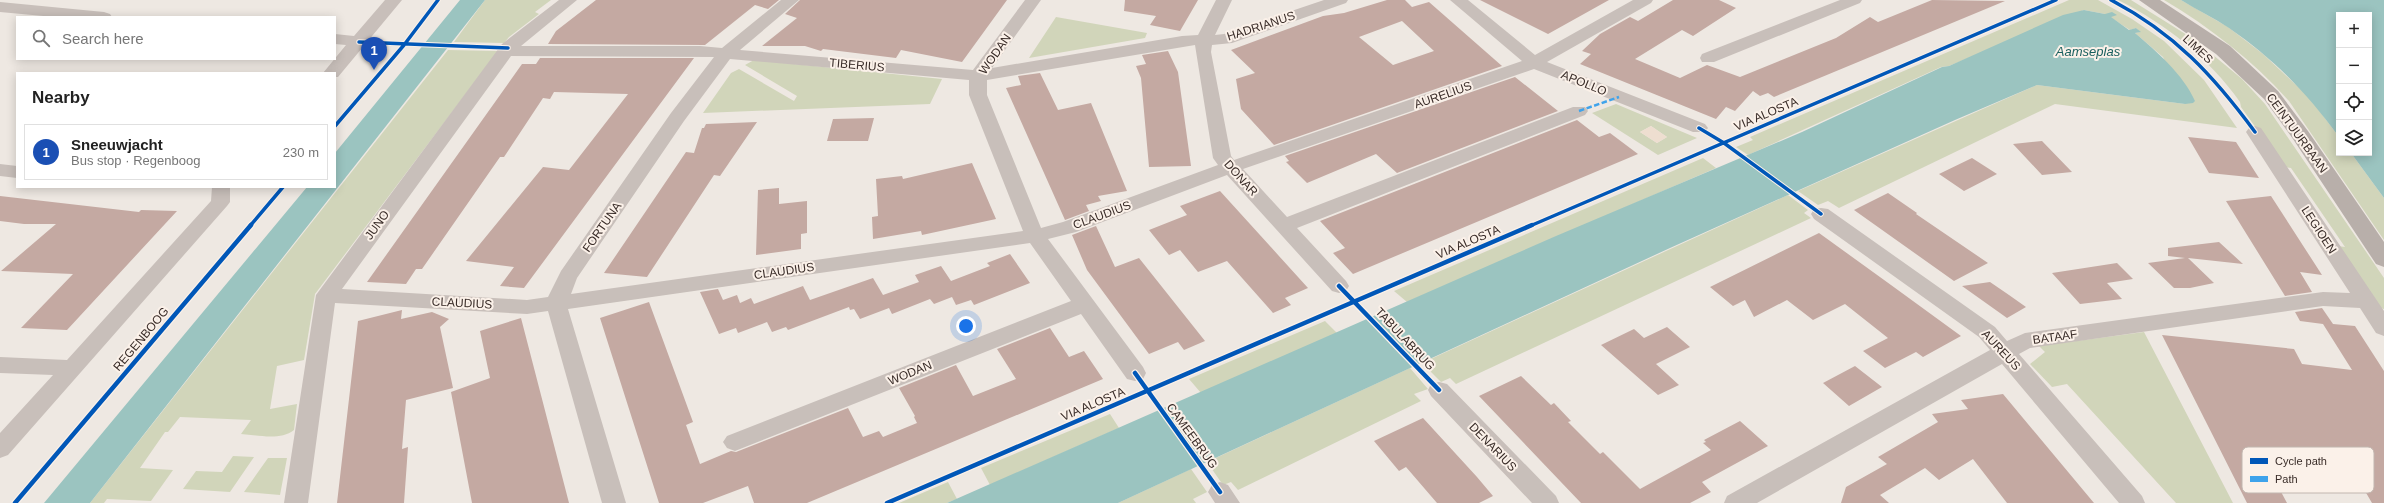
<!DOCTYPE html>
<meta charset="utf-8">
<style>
:root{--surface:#fff;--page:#f6f6f6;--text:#222;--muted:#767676;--line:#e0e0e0;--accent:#d93025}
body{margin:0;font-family:Helvetica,sans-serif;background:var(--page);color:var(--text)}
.controls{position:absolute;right:12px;top:12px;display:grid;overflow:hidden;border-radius:0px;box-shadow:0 2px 10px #0003}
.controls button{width:36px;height:36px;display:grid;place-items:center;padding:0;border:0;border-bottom:1px solid var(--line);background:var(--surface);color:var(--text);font:20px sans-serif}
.you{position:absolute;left:966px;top:326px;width:14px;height:14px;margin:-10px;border:3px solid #fff;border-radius:50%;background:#1a73e8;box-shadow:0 0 0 6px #1a73e833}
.badge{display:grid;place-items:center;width:26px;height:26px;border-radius:50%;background:var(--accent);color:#fff;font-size:13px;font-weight:700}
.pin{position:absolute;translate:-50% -33px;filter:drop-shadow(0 1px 2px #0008)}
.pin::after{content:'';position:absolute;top:21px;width:14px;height:12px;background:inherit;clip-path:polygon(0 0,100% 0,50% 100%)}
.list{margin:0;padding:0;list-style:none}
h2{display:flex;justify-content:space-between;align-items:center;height:52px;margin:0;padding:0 16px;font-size:17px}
h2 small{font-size:13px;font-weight:400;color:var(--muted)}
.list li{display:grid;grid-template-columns:26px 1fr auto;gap:12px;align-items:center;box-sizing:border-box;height:56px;margin:0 8px 8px;padding:0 8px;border:1px solid var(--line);border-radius:0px}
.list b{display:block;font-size:15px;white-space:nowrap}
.list p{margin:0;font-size:13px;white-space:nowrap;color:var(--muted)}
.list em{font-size:13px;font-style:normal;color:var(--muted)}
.icon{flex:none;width:22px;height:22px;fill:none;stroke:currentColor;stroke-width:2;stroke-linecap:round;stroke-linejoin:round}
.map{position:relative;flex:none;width:2384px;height:503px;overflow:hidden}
.search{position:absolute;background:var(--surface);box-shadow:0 2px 10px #0003;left:16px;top:16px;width:320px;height:44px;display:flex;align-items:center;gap:10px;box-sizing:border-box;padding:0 14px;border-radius:0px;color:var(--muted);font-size:15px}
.panel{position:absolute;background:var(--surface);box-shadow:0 2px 10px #0003;left:16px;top:72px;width:320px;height:116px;border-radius:0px}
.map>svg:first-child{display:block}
.green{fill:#d1d5ba;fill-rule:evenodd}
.plaza{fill:#eeded0}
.water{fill:#9bc4c0}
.building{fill:#c4a9a2;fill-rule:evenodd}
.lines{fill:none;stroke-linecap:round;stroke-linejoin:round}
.street{fill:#c8bfba;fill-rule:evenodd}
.secondary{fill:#b8afaa;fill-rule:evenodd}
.quiet{stroke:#3fa3eb;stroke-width:2.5;stroke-dasharray:5.5 2.5;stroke-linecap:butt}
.cycleway-far1-casing{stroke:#fbf1e9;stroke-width:5.5}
.cycleway-casing{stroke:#fbf1e9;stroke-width:7}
.cycleway-far1{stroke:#0057b8;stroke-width:3.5}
.cycleway{stroke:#0057b8;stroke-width:4.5}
.labels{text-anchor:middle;stroke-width:4;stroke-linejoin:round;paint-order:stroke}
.street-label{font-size:12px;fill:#392c28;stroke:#fbf1e9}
.water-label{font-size:13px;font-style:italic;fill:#195f5e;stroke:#fbf1e9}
.key{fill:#fbf1e9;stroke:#c1b6af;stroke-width:1}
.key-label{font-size:11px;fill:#392c28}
</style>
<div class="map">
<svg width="2384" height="503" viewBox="0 0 2384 503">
<rect width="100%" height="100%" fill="#eee8e2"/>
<path class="green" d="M485,0H551L535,12L539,14L509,37L504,43L454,42Z
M2069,0H2098L2132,19L2164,41L2204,80L2237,128L2055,104L1839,208L1828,201L1818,205L1798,191L2037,85L2185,104L2163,57L2135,33L2140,32L2136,28L2130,30L2105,14L2084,10L1949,66L1941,67L1748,155L1736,147L1753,140L1750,137Z
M2118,0H2131L2195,40L2242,79L2265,104L2384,278V309L2380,308L2338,246L2345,247L2291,168L2284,167L2241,107L2240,102C2209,58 2166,24 2118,0Z
M2164,0H2181L2228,27L2263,54L2310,98L2339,137V153H2351L2384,198V240L2289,101C2252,60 2211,28 2164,0Z
M1056,17L1147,33L1145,38L1029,58Z
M448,50L498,51L315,294L304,360L277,366L270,409L297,404L294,430C280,441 258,435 241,434L251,420L180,417L168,432H165L140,468L173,470L151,501L107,499L104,503H90Z
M754,60L942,79L930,104L703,113L731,73L739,69L794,101L797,96L745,65Z
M1616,104L1697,138L1658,155L1592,113ZM1651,126L1667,137L1657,143L1640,132Z
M1703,158L1716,168L1407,302L1394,291Z
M1788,195L1808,210L1804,213L1811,218L1456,384L1450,378L1441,382L1422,363Z
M1325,321L1337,333L1201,393L1189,379Z
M2144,332L2233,503H2176L2067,384L2052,387L2030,364L2045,352L2039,346Z
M1410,368L1428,389L1414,394L1421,401L1238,490L1231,482L1223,485L1207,462Z
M1110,414L1119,428L990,485L981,468Z
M233,456L254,457L230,492L183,489L196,471L222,472Z
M268,458H287L280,495L244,492Z
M1191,469L1207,492L1193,499L1196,503H1118Z
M948,482L957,499L947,503H899Z"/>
<path class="plaza" d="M1651,126L1667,137L1657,143L1640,132Z"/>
<path class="water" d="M460,0H485L90,503H44L307,187H335V153Z
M2181,0H2384V198L2351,153H2369V15H2339V137C2306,92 2275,60 2229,28C2214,18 2197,10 2181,0Z
M2084,10L2105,14L2112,12L2117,15L2111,17L2129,30L2136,28L2141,32L2135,33C2157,52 2183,74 2195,101L2193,103L2185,104L2037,85L1955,120L1670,248L1118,503H947L1556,236L1802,132L1942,67L1949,66L2063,15Z"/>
<path class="building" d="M596,0H779L768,9L755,5L705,45L548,44L556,31Z
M800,0H1007L962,62L901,50L896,58L823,49L821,51L805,46H762L797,18L785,14Z
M1125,0H1198L1180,31L1150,25L1156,16L1124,11Z
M1387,0H1405L1412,7L1429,2L1502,66L1274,145L1241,109L1236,79L1255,73L1231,50L1323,16L1344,13ZM1402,21L1434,51L1393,65L1359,37Z
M1480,0H1609L1548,34Z
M1673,0H1719L1736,8L1693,36L1682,30L1635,59L1680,78L1707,65L1740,77L1836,38L1870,17L1878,22L1932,0L2005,1L1774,97L1768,93L1760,96L1753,91L1735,111L1726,107L1716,119L1580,64L1591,54L1582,51L1600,34L1630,17L1638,21Z
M1168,51L1178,72L1191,166L1149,167L1141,78L1136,66L1146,64L1142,55Z
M540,58H694L524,288L500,286L514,267L466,261L543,167L569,170L628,94L554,92L550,99L543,98L504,157H500L422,269H416L406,284L367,282L522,64H536Z
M1040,73L1058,110L1091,103L1127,191L1098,196L1101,201L1086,205L1089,211L1065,220L1006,88L1021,85L1018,76Z
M1515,77L1558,111L1397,173L1376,154L1307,183L1286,162L1289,161L1285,156Z
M874,118L868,141H827L833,119Z
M1577,120L1599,137L1610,133L1638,154L1353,274L1333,253L1345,248L1320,221Z
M757,122L720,176L714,175L647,277L604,273L686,152L694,153L702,128H704L706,124Z
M2188,137L2236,142L2259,178L2209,173Z
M2042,141L2072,172L2042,175L2013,144Z
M1972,158L1997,174L1964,191L1939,174Z
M972,163L996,219L922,235L921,231L873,239L872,217L878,216L876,179L902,176L903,179Z
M779,188V204L807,201V233L801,234V249L756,255L758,190Z
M1220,191L1308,288L1285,298L1291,305L1273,313L1227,261L1198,272L1180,250L1169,255L1149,230L1187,215L1180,206Z
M1888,193L1917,213L1916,214L1988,263L1954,281L1854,210Z
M0,196L139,212L141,210L177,211L67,330L21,328L73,274L1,271L56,224H24L0,221Z
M2271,196L2322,275L2300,272L2312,292L2285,296L2226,201Z
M1096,226L1115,267L1139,258L1205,341L1184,350L1178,342L1149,354L1087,270L1072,235Z
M1819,233L1891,285L1961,336L1923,357L1916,352L1885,368L1863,351L1888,338L1845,304L1813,320L1787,300L1754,317L1745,300L1733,306L1710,287Z
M2219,242L2243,264L2188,258L2214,283L2190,288H2174L2148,263L2185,258L2168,256V248Z
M1010,254L1030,283L974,305L971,300L956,305L952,297L934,304L930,299L892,314L889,308L860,319L854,309L850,310L849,307L788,330L786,327L772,332L767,322L738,333L736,328L719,334L700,292L718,289L723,300L737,295L740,303L751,298L754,304L803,286L810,300L873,278L883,295L919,282L915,275L941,266L951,281L990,266L987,263Z
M2117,263L2133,279L2107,283L2122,299L2080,304L2052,273Z
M1990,282L2009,295L2026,307L2007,318L1962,286Z
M649,302L693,422L686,425L700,464L731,451L736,452L848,408L863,437L879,431L883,437L917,423L914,417L915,416L899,388L956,365L973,396L1016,379L997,349L1050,328L1069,357L1084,351L1103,379L807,503H754L748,486L703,503H659L600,318Z
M2322,308L2333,324L2355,326L2384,371V503H2372L2365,491L2334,488L2315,456L2258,449L2287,503H2247L2162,335L2294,349L2302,364L2352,370L2323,324L2300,321L2295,312Z
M402,310L401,319L432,312L449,319L440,327L453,388L406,400L402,449L408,447L404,503H337L358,321Z
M521,318L569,503H472L451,392L490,378L480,331Z
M1667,327L1690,347L1656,364L1679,385L1658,395L1601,345L1634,329L1644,338Z
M1855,366L1882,387L1849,406L1823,383Z
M1521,376L1551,405L1554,403L1571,421L1568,422L1600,454L1603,452L1640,489L1711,450L1703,443L1706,442L1704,440L1740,421L1768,446L1702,482L1711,492L1690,503H1581L1479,396Z
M2003,394L2094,503H2007L1973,459L1939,480L1925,468L1880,495L1889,503H1841L1846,487L1887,464L1878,457L1938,422L1932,414L1968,409L1961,400Z
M1423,418L1477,477L1493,496L1479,503H1437L1406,467L1399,471L1374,441Z"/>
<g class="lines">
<path class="street" d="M385,0H402L338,77H335V73H323L346,45L335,44V34L354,36Z
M559,0H577L521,46H700L722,48L781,0H799L740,50L973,70L1025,0H1041L992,68L1182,36L1198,35L1216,0H1232L1215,35L1224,34L1324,0H1348L1346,3L1232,43L1212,45L1211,52L1231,156L1234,160L1522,61L1450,0H1468L1535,55L1633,0H1653L1651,3L1547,62L1705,124L1708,128L1705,132H1693L1534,69L1243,169L1287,217L1573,107H1585L1588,111L1585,115L1297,228L1346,281L1349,286L1346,291L1339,293L1332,291L1227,175L1076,232L1048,239L1143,367L1146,373L1143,379L1135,381L1127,379L1081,314L735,451L727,448L723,442L727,436L1071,301L1030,243L568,309L626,503H602L548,311L527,314L335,303L308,503H284L316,295L502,44ZM1195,45L1213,158L1218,165L1063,222L1041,228L987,95V80ZM511,56L714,57L671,113L561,271L548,297L527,300L342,289ZM730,59L969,80V95L1023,231L571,294L577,278L684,121Z
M1840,0H1862L1860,3L1714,62H1702L1700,58L1702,54Z
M0,2L104,12L110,14L112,17H54L0,12Z
M2255,126L2261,128L2384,311V336L2376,333L2360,308L2323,306L2030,348L2019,354L2142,496L2145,503H2119L2002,364L1757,503H1724L1727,496L1990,350L1979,337L1814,219L1811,214L1814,209L1821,208L1828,209L1995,327L2007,341L2025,333L2323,292L2350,293L2246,132L2249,128Z
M0,164L17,166V178L0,176Z
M212,187H230V202L227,206L8,455L0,458V433L53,375L0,373V357L67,360L211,201Z
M1439,382L1447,384L1556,496L1559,503H1532L1431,396L1428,390L1431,384Z
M1220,482L1228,485L1240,503H1215L1208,492L1212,485Z"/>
<path class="secondary" d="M2139,0H2160L2230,46L2278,91L2308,131L2384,242V267L2376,264L2293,139L2264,99L2216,54Z"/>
<path class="quiet" d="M1579,111L1619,97"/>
<g class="cycleway-far1-casing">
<path id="cycleway-far1" d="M2111,0C2174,33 2213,75 2255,132
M359,42L508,48
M335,126L404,45L438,0
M1699,128L1724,143L1821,214
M250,226L283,187
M1530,226L2056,0"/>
</g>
<g class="cycleway-casing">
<path id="cycleway" d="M1339,286L1439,390
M1135,373L1220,492
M15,503L251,225
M887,503L1532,225"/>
</g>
<use href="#cycleway-far1" class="cycleway-far1"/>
<use href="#cycleway" class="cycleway"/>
</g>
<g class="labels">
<g class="street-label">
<text transform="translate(1261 26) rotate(-18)" y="4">HADRIANUS</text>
<text transform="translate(2198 49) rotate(43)" y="4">LIMES</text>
<text transform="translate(995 54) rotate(-55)" y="4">WODAN</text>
<text transform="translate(857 65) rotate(5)" y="4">TIBERIUS</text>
<text transform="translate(1584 83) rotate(22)" y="4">APOLLO</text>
<text transform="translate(1443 95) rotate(-19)" y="4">AURELIUS</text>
<text transform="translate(1766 114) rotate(-23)" y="4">VIA ALOSTA</text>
<text transform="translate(2297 133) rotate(54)" y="4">CEINTUURBAAN</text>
<text transform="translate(1241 178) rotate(48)" y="4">DONAR</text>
<text transform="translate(1102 215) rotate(-20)" y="4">CLAUDIUS</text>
<text transform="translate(377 225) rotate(-54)" y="4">JUNO</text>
<text transform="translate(602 227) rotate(-55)" y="4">FORTUNA</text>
<text transform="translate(2319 230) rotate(57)" y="4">LEGIOEN</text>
<text transform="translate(1468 242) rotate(-23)" y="4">VIA ALOSTA</text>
<text transform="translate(784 271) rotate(-8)" y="4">CLAUDIUS</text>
<text transform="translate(462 303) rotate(3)" y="4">CLAUDIUS</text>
<text transform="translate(2055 337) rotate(-8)" y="4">BATAAF</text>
<text transform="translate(141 339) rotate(-50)" y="4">REGENBOOG</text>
<text transform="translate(1405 339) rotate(47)" y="4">TABULABRUG</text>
<text transform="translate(2001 350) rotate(47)" y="4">AUREUS</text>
<text transform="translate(910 373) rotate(-22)" y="4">WODAN</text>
<text transform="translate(1093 404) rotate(-23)" y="4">VIA ALOSTA</text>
<text transform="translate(1192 436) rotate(54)" y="4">CAMEEBRUG</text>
<text transform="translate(1493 447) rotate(46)" y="4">DENARIUS</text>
</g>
<g class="water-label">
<text x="2088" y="56">Aamseplas</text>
</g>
</g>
<rect x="2242" y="447" width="132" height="46" rx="6" class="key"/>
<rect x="2250" y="458" width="18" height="6" fill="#0057b8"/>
<rect x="2250" y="476" width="18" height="6" fill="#3fa3eb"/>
<g class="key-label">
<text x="2275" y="465">Cycle path</text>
<text x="2275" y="483">Path</text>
</g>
</svg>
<div class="controls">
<button>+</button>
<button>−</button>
<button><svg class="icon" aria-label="locate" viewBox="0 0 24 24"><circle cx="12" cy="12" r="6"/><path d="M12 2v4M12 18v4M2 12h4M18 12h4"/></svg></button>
<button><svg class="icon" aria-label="layers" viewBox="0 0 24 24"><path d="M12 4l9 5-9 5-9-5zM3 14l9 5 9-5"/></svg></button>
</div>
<div class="you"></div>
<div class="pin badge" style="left:374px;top:70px;background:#1a4fb4">1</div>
<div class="search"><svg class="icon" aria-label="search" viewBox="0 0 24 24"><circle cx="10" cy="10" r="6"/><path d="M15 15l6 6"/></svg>Search here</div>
<section class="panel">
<h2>Nearby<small></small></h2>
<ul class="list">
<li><span class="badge" style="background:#1a4fb4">1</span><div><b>Sneeuwjacht</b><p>Bus stop · Regenboog</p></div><em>230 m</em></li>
</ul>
</section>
</div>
